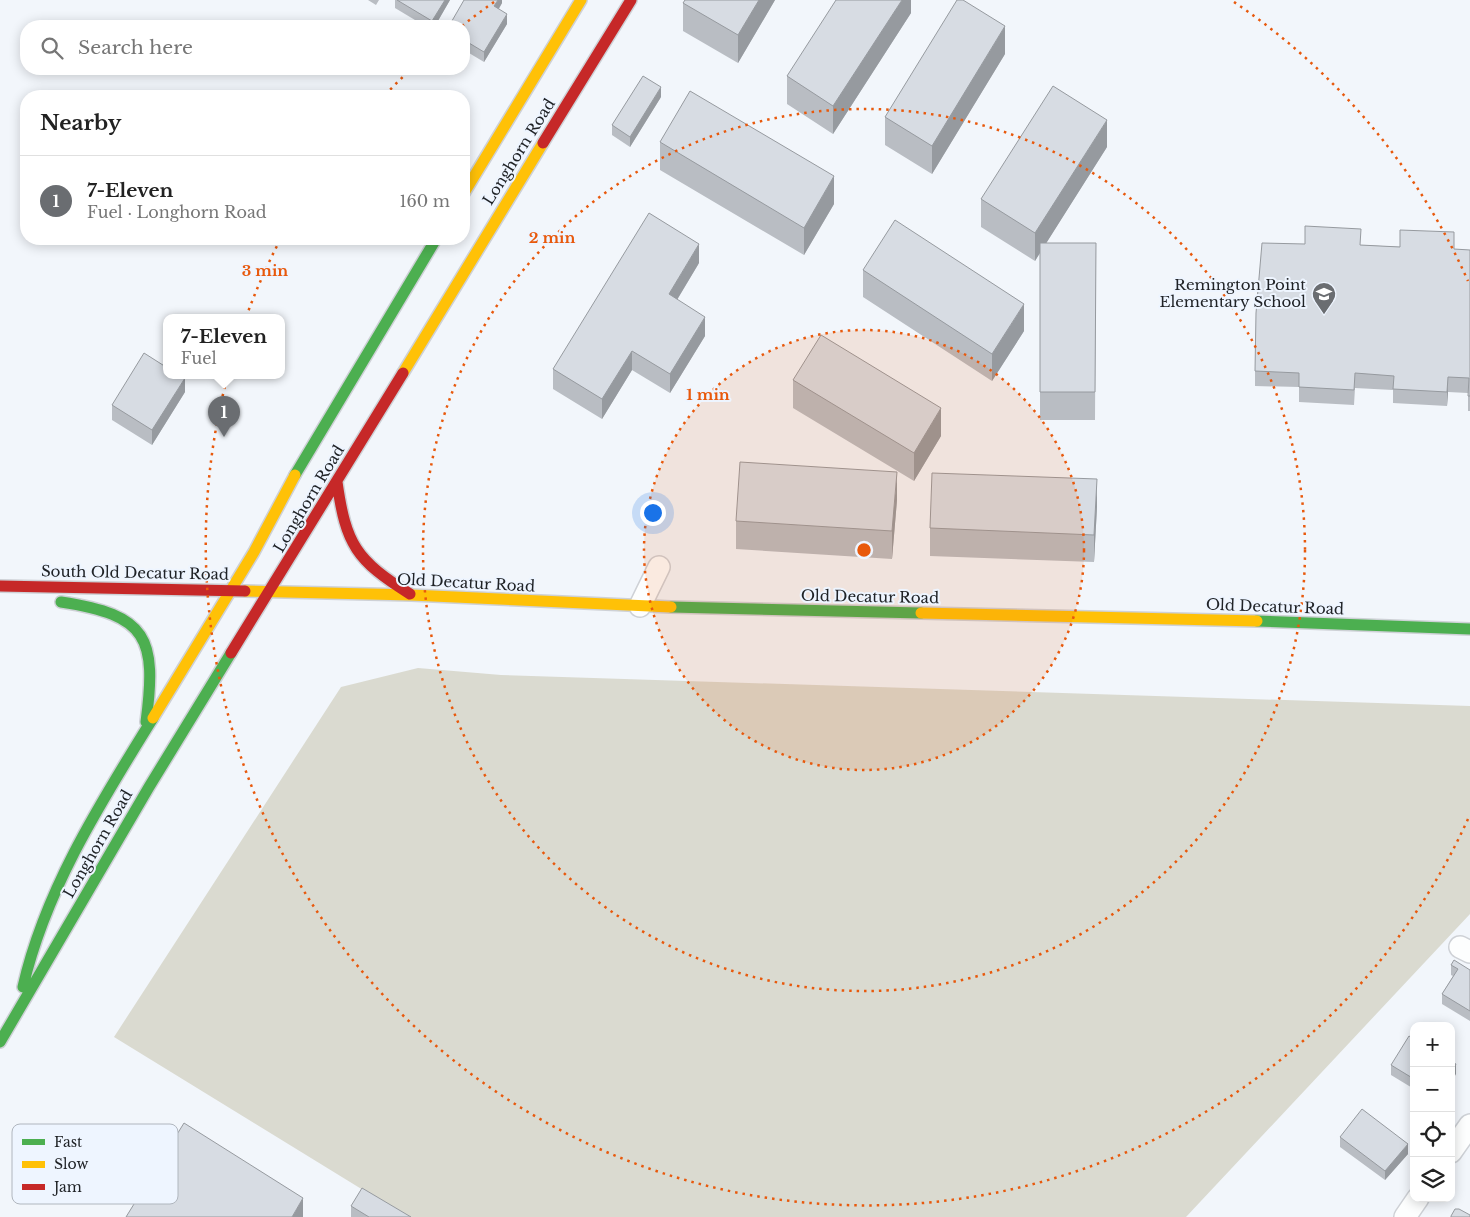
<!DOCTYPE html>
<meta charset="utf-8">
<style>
:root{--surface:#fff;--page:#f6f6f6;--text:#222;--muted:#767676;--line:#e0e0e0;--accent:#6a6d71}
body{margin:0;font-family:"Libre Baskerville",serif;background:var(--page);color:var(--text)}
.controls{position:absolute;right:15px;bottom:15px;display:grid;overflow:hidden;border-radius:10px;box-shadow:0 2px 12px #0003}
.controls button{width:45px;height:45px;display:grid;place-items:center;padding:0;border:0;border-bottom:1px solid var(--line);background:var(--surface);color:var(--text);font:25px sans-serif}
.you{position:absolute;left:652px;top:512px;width:18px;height:18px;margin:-12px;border:4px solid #fff;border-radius:50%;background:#1a73e8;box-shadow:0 0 0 8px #1a73e833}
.badge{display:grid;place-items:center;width:32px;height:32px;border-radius:50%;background:var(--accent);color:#fff;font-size:16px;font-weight:700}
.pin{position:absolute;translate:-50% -41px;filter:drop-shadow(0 1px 2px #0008)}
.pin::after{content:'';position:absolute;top:26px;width:18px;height:15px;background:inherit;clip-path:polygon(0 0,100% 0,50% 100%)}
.popup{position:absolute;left:163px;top:314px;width:122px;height:65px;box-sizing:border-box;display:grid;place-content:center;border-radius:10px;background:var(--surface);filter:drop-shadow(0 1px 4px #0005);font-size:16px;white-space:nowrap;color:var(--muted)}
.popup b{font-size:19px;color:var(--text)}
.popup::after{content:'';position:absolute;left:50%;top:100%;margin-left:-10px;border:10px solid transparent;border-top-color:var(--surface)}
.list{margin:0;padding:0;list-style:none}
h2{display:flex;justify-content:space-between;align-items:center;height:65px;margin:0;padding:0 20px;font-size:21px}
h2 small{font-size:16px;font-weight:400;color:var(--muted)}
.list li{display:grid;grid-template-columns:32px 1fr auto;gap:15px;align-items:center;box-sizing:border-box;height:90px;padding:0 20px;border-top:1px solid var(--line)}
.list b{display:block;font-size:19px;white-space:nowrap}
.list p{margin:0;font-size:16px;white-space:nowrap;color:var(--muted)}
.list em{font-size:16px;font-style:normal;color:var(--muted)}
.icon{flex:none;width:28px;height:28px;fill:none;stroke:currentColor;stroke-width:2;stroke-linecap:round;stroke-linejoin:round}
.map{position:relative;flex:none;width:1470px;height:1217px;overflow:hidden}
.search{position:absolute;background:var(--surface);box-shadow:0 2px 12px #0003;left:20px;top:20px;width:450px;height:55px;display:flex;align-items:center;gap:12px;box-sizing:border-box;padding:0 18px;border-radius:20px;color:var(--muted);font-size:19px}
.panel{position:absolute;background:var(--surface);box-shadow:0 2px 12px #0003;left:20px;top:90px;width:450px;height:155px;border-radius:20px}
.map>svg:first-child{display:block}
.green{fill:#dadad0}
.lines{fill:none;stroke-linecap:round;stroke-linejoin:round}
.street-casing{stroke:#ced1d6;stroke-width:24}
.fast-casing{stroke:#ced1d6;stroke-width:14}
.slow-casing{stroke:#ced1d6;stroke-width:14}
.jam-casing{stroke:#ced1d6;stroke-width:14}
.street{stroke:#fdfefe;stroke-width:21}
.fast{stroke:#4caf50;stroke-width:11}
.slow{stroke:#ffc107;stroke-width:11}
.jam{stroke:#c62828;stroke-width:11}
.wall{fill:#b9bdc3}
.shaded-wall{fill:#969a9f}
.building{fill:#d7dce3;stroke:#969a9f}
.ring{fill:none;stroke:#e8590c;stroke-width:2.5;stroke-dasharray:2.5 5}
.labels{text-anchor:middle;stroke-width:4;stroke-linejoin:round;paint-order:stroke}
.street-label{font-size:15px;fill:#202327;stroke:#eef5ff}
.poi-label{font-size:15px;fill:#202327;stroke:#eef5ff;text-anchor:end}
.key{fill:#eef5ff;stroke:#b0b6be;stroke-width:1}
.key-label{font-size:14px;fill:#202327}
.centre{fill:#e8590c;stroke:#eef5ff;stroke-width:2.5}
.ring-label{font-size:15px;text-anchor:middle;font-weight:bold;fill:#e8590c;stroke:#eef5ff;stroke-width:4;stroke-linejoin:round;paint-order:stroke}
</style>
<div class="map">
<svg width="1470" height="1217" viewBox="0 0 1470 1217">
<rect width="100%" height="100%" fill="#f2f6fb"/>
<path class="green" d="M418,668L501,675L1470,706V914L1186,1217H407L114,1037L341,687Z"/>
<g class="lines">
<g class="street-casing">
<path id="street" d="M640,606L659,567
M1460,947L1470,952
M1451,1152L1470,1125
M1405,1217L1418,1198"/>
</g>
<g class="fast-casing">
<path id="fast" d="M295,475L436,239
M61,602C148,615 157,638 146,722
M671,607L921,613
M1257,621L1470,629
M23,987C45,890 101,802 153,718
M0,1042L149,787L231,653"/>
</g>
<g class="slow-casing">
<path id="slow" d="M464,193L581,0
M403,373L543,143
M245,591L411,595L671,607
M921,613L1257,621
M153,718L254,552L295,475"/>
</g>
<g class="jam-casing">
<path id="jam" d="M543,143L631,0
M337,482C346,545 356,560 410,594
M0,586L245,591
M231,653L403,373"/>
</g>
<use href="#street" class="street"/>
<use href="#fast" class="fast"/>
<use href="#slow" class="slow"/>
<use href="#jam" class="jam"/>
</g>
<path class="wall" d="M368,0H379L376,5Z
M395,0H450L435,26H425L395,8Z
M502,0V3L499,9L507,24L484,62L464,50V26Z
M685,0H775L738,63L683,31V3Z
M911,0V13L833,134L787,104V76Z
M1005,54L932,174L885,145V117Z
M661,97L630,147L612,135V125Z
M660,142L834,204L804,255L660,170Z
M1107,147L1046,243H1096L1095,420H1040V252L1035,261L981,227V199Z
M1305,244L1361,245L1470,250V411H1468V393L1448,392L1447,406L1393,403V390L1355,388L1354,405L1299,402V387L1255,386V371Z
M699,263L677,300L705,336L670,393L632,370L602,419L553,389V369Z
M863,270L1024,331L992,381L863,297Z
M793,380L941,436L914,481L793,408Z
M185,392L152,445L112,420V405Z
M897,500L892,559L736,549V521Z
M1097,507L1094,562L930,556V528Z
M1451,965L1470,970V1021L1442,1004V994L1453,976L1451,975Z
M1414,1039V1089L1391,1075V1065Z
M1340,1137L1408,1154L1385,1180L1340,1147Z
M351,1206L411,1217H351Z"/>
<path class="shaded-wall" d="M445,0H450L435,26H432V21Z
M498,0H502V3L494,16V6Z
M759,0H775L738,63V35Z
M902,0H911V13L833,134V106Z
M507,14V24L484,62V52Z
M1005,26V54L932,174V146Z
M661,87V97L630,147V137Z
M1107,120V147L1035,261V233Z
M834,176V204L804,255V228Z
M699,244V263L669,313V294Z
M1024,304V331L992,381V354Z
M705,317V336L670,393V374Z
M632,351V370L602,419V399Z
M1448,377V392L1447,406V392Z
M185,378V392L152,445V430Z
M941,408V436L914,481V453Z
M897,472V500L892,559V531Z
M1097,479V507L1094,562V535Z
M1456,1064V1074L1451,1083V1073Z
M1408,1144V1154L1385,1180V1171Z
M303,1198V1217H292Z"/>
<path class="building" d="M397,0H445L432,21Z
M464,0H498L494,6L507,14L484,52L464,40V26H449Z
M685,0H759L738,35L683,3Z
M836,0H902L833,106L787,76Z
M957,0H963L1005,26L932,146L885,117Z
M643,76L661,87L630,137L612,125Z
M1053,86L1107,120L1035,233L981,199Z
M690,91L834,176L804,228L660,142Z
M649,213L699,244L669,294L705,317L670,374L632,351L602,399L553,369Z
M895,220L1024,304L992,354L863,270Z
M1305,226L1361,229L1360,245L1400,247V230L1454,232V249L1470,250V396H1468L1469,378L1448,377L1447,392L1393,389L1394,376L1355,373L1354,390L1299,387V373L1255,371L1256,313L1262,243L1305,244Z
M1040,243H1096L1095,392H1040Z
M821,335L941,408L914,453L793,380Z
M144,353L166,367V376H181L185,378L152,430L112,405Z
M740,462L897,472L892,531L736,521Z
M932,473L1097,479L1094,535L930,528Z
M1454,960L1470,970V1011L1442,994L1458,969L1451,965Z
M1409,1036L1414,1039V1079L1391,1065Z
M1451,1062L1456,1064L1451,1073Z
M1362,1109L1408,1144L1385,1171L1340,1137Z
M184,1123L303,1198L292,1217H126Z
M362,1188L411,1217H369L351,1206Z
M1455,1209H1459L1470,1215V1217H1451V1216Z"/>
<circle cx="864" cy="550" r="220" fill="#e8590c" fill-opacity=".12"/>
<g class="ring">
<circle cx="864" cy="550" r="220"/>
<circle cx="864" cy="550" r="441"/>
<path d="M1468 819A661 661 0 1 1 280 240M385 95A661 661 0 0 1 409 71M462 26A661 661 0 0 1 494 2M1234 2A661 661 0 0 1 1468 281"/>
</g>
<defs>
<g id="school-pin" transform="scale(1.25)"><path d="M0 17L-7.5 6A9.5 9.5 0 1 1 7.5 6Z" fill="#6a6d71" stroke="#eef5ff"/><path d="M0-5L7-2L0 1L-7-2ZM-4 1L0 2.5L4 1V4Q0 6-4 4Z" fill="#fff"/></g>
</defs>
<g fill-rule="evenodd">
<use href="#school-pin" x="1324" y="294"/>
</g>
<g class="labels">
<g class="street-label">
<text transform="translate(519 152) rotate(-58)" y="5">Longhorn Road</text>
<text transform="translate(309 499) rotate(-59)" y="5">Longhorn Road</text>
<text transform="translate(135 573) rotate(1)" y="5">South Old Decatur Road</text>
<text transform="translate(466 583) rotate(3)" y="5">Old Decatur Road</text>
<text transform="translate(870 597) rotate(1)" y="5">Old Decatur Road</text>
<text transform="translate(1275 607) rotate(2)" y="5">Old Decatur Road</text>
<text transform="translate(98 844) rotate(-60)" y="5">Longhorn Road</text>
</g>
<g class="poi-label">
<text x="1306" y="290">Remington Point<tspan x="1306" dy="17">Elementary School</tspan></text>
</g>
</g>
<rect x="12" y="1124" width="166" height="80" rx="8" class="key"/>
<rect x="22" y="1139" width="23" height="6" fill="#4caf50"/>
<rect x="22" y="1161" width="23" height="7" fill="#ffc107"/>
<rect x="22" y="1184" width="23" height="6" fill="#c62828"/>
<g class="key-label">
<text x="54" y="1147">Fast</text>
<text x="54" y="1169">Slow</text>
<text x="54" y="1192">Jam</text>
</g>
<circle cx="864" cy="550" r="8" class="centre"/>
<g class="ring-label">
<text x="552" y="243">2 min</text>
<text x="265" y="276">3 min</text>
<text x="708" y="400">1 min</text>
</g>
</svg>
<div class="controls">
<button>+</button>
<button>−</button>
<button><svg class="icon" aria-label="locate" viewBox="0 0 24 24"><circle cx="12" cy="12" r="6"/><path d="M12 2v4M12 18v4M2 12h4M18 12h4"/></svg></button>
<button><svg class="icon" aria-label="layers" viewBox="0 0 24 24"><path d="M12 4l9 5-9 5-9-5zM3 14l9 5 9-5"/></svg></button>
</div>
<div class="you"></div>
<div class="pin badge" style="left:224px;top:437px">1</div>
<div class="popup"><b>7-Eleven</b>Fuel</div>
<div class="search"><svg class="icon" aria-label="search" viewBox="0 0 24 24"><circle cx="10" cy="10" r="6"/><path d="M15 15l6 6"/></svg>Search here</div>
<section class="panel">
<h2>Nearby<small></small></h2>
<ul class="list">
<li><span class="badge">1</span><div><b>7-Eleven</b><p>Fuel · Longhorn Road</p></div><em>160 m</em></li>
</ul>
</section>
</div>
